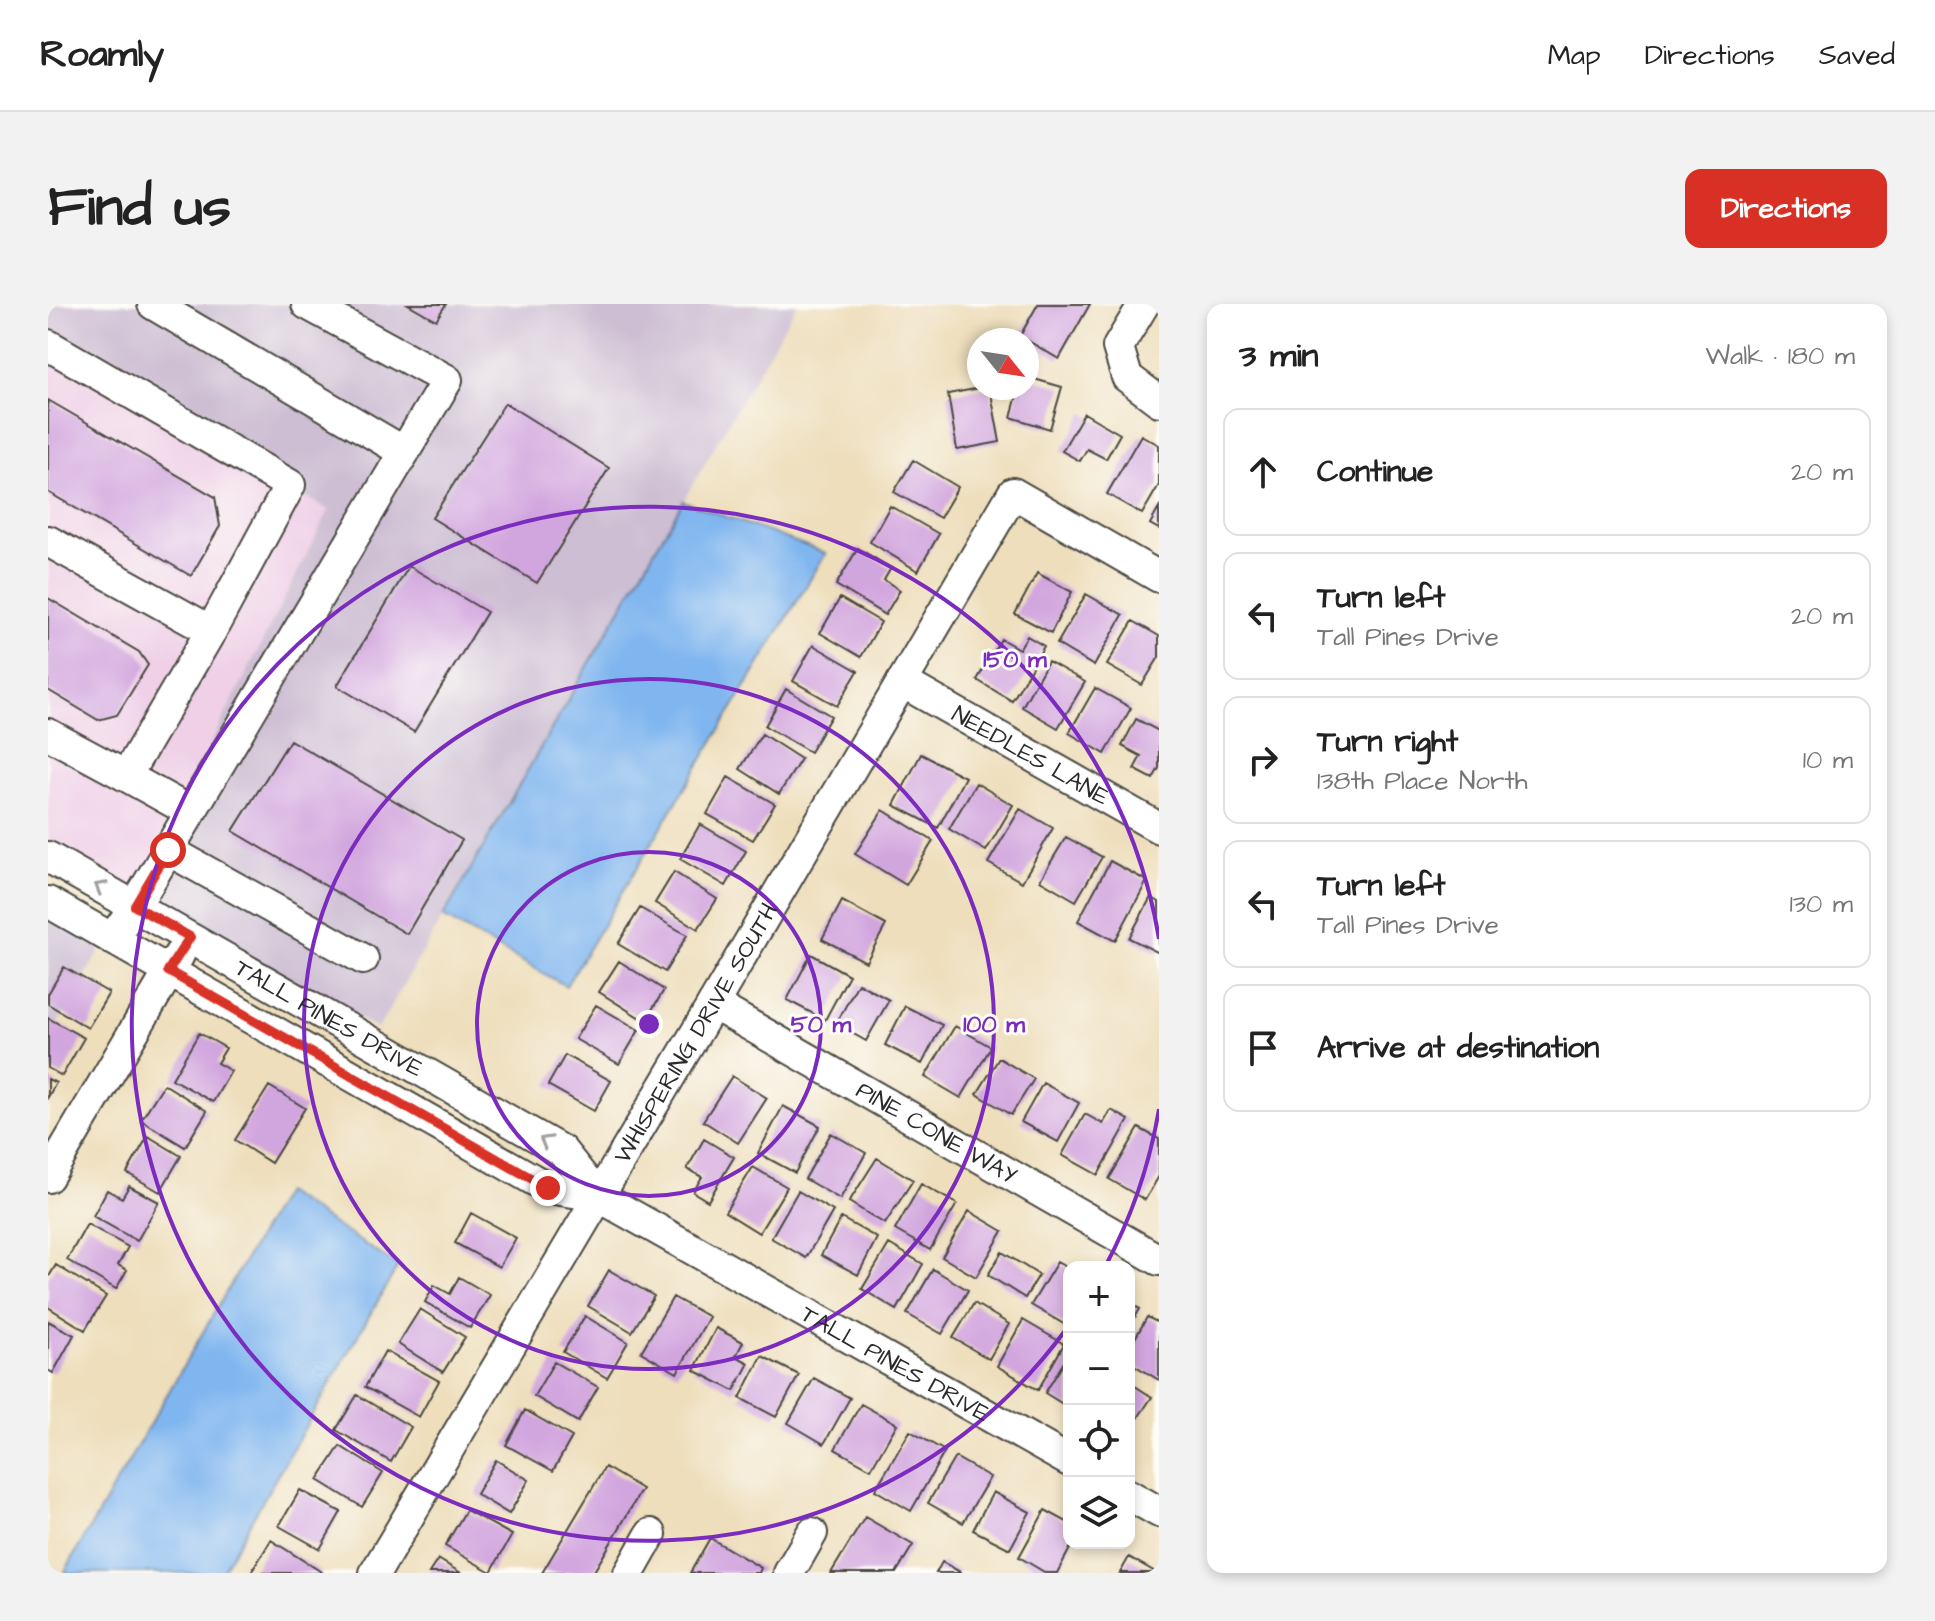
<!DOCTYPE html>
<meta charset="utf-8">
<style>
:root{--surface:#fff;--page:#f2f2f2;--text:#222;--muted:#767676;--line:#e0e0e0;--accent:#d93025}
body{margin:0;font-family:"Architects Daughter",sans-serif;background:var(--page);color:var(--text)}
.controls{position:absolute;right:24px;bottom:24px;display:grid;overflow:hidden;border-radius:16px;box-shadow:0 4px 12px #0003}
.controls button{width:72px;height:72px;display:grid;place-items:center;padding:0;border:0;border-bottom:2px solid var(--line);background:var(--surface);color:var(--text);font:40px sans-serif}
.compass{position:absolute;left:919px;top:24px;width:72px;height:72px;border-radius:50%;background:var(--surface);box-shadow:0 4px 12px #0003;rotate:120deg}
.stop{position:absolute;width:24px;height:24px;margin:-18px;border:6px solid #d93025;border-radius:50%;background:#fff}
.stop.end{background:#d93025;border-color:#fff;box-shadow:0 2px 8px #0008}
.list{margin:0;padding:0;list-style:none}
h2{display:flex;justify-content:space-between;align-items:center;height:104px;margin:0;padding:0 32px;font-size:34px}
h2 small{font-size:26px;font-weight:400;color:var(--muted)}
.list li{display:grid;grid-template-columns:52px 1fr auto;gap:24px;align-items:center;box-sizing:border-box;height:128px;margin:0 16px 16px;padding:0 16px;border:2px solid var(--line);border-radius:16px}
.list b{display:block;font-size:30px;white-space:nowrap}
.list p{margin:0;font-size:26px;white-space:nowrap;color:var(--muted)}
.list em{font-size:26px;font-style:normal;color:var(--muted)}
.icon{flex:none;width:44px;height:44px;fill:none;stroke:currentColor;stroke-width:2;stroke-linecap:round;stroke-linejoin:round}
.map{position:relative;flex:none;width:1111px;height:1269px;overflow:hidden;border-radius:16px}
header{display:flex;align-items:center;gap:48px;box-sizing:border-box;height:112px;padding:0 40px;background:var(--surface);border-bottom:2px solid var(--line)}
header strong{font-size:38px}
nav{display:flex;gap:44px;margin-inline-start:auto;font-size:28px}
.intro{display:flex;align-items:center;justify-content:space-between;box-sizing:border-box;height:192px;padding:0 48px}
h1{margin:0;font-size:56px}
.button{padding:20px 36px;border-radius:16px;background:var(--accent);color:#fff;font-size:28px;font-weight:700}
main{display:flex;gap:48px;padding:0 48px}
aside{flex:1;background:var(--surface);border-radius:16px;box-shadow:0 4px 12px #0003}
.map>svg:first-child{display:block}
.built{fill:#efd0e7}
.industrial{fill:#cdbed3}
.water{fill:#80b6ef;stroke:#56708d;stroke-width:2}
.building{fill:#d1a5de}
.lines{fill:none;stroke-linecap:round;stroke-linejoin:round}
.minor-casing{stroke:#484641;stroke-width:34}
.minor{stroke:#fff;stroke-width:30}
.oneway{stroke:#a0a0a0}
.route{stroke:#d93025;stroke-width:10}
.ring{fill:none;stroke:#7b2cbf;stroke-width:4}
.labels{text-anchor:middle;stroke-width:6;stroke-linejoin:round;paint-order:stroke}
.street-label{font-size:24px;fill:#2b2b2b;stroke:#fdfcf7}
.centre{fill:#7b2cbf;stroke:#fdfcf7;stroke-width:4}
.ring-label{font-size:24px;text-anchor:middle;font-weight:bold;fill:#7b2cbf;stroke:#fdfcf7;stroke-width:6;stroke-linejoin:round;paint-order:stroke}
</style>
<header>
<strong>Roamly</strong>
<nav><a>Map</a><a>Directions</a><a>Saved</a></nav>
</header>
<div class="intro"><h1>Find us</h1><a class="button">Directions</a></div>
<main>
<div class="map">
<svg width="1111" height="1269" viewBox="0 0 1111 1269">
<rect width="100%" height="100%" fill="#fdfcf7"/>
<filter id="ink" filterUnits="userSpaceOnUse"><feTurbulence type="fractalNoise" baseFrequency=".0125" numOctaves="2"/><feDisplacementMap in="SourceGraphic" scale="16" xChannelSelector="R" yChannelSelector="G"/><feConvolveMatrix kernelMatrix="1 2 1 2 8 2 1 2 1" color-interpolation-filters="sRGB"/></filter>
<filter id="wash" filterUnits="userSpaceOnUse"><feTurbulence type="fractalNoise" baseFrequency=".006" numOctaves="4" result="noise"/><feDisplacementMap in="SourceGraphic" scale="32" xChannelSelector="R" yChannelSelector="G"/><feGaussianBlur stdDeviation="1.8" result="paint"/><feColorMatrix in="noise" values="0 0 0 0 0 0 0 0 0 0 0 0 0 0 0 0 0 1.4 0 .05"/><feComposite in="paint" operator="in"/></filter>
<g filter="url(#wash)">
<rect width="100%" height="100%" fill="#eedebc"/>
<path class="built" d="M0,50L281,206L87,589L0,539Z"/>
<path class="industrial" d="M0,0H749L330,725L87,589L281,206L0,50Z
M0,612L54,643L0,736Z"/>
<path class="water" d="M635,197L778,249L518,682L395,613Z
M236,888L350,962L173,1269H16Z"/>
<g id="blocks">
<path class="building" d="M360,0H398L388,16Z
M990,0H1042L1011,55L972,32Z
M979,73L1014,83L1002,125L963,113L971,84H979Z
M932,84H942L952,138L909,146L900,90Z
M0,96L167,193L172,222L143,272L0,188Z
M457,99L561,164L489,279L384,214Z
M1036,109L1072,130L1058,155L1039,145L1032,157L1014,147Z
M1093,131L1111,141V181L1094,210L1059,190Z
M865,156L910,183L892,214L846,188Z
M842,202L891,230L870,267L822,238Z
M1111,204V225L1102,220Z
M810,244L843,264L836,276L852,286L837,311L788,281Z
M361,262L439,308L366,428L289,382Z
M989,269L1024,288L1003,329L967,310Z
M1038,290L1075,311L1046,362L1009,340Z
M0,294L91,348L100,361L69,411L50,416L0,386Z
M792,294L833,318L813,353L772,329Z
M1085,317L1111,332V353L1094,381L1059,361Z
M979,332L996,342L964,397L929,376L953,335L971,345Z
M765,341L810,367L789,402L745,377Z
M1000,357L1037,378L1010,424L974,403Z
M1047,384L1083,404L1057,450L1021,429Z
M738,385L783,412L762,448L717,422Z
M1088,415L1111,427V464L1105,475L1086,465L1093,452L1074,442Z
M714,430L753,455L731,490L692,465Z
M242,436L414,536L359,630L185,527Z
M873,450L917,473L890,524L846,501Z
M680,473L727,500L705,536L659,510Z
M928,479L965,501L938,547L901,525Z
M972,505L1005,524L974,578L940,559Z
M835,506L885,537L858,581L807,550Z
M652,520L698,547L678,582L632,555Z
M1018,533L1054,553L1028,597L992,576Z
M1062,557L1099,577L1067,637L1030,617Z
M626,568L669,595L650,625L607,599Z
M1103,593L1111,598V649L1081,634Z
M794,597L838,621L818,658L774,635Z
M592,604L639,631L617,668L570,640Z
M763,650L801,671L777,716L739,696Z
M571,657L616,686L597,717L551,688Z
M16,663L61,689L40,724L0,700V690Z
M810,679L841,696L818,737L788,720Z
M548,701L591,726L571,760L527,735Z
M857,702L894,721L874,760L837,741Z
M0,714L36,734L14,772L0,764Z
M907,722L943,743L913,794L877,773Z
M151,729L178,744L169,759L183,767L165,798L124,775Z
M517,751L563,777L546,807L500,781Z
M951,754L986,775L963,811L929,790Z
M684,772L719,794L690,839L655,817Z
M0,775L8,779L0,793Z
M995,779L1031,799L1010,838L973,818Z
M116,780L159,807L137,843L93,816Z
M221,782L257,804L223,859L187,836Z
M735,802L772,822L747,869L710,849Z
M1063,806L1081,816L1050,871L1014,851L1037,810L1055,820Z
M1091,824L1111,835V872L1097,896L1061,875Z
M783,829L818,849L792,895L757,875Z
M100,832L133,852L112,888L79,869Z
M656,835L686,853L660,897L645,888L654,873L639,865Z
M829,854L865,876L837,920L801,898Z
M705,863L739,883L711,929L677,908Z
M873,880L909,900L882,946L847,926Z
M81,882L111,898L89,937L45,912L59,886L74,894Z
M750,887L785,907L758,954L723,934Z
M921,907L955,927L928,973L894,953Z
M423,909L468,934L451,963L407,939Z
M793,914L829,934L810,971L773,951Z
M39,920L80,943L70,961L79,966L68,985L19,956Z
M841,940L875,960L849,1006L814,985Z
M954,948L991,971L977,994L940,971Z
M1009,958L1021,965V1023L983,1001Z
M8,961L58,992L37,1026L0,1003V974Z
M885,965L920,986L894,1030L859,1010Z
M561,966L606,992L584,1028L540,1002Z
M411,973L442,991L422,1024L377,998L386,981L402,990Z
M625,993L661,1013L629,1069L593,1048Z
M926,999L961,1020L941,1055L905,1034Z
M1081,999L1092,1005L1081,1024Z
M372,1005L417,1033L395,1068L350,1040Z
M537,1012L580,1038L559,1074L515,1048Z
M1099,1013L1111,1019V1076L1081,1058V1045Z
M975,1016L1016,1040L990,1086L949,1062Z
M0,1017L26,1031L5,1069L0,1066Z
M668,1024L695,1038L688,1052L701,1059L686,1087L646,1066Z
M337,1047L391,1077L371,1113L317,1083Z
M1021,1050V1104L997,1089Z
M714,1052L751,1071L728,1113L692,1094Z
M506,1058L550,1083L530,1118L486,1092Z
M766,1074L802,1094L776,1140L740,1119Z
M1081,1078L1104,1093L1081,1127Z
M309,1091L363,1123L343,1158L288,1126Z
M813,1100L849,1120L823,1165L787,1145Z
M477,1106L524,1133L505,1167L458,1141Z
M862,1127L897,1147L863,1207L827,1186Z
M292,1142L335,1169L314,1203L270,1176Z
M907,1153L942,1173L915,1219L880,1199Z
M448,1156L481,1176L461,1210L428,1190Z
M557,1163L594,1185L554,1254L545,1269H494Z
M252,1186L293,1208L272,1245L231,1222Z
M945,1188L982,1208L962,1245L925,1226Z
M418,1206L464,1231L443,1268L397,1242Z
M997,1206L1021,1219V1239H1025L1009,1269H998L971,1253Z
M817,1213L865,1241L848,1269H783Z
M662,1234L713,1264L711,1269H642Z
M223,1236L275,1269H203Z
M1081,1253L1109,1269H1072Z
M390,1255L413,1269H381Z
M894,1258L914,1269H888Z"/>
</g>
</g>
<g filter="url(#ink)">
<use href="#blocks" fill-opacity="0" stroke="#484641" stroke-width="2"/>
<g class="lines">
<g class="minor-casing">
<g id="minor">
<path d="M105,0L356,148"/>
<path d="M1096,0L1070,43L1079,73L1111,97"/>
<path d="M0,41L242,181L163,327L78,472L0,430"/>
<path d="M0,237L163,327"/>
<path id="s1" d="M854,378L1111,524"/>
<path d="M78,472L143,508"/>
<path d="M120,546L315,655"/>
<path id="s2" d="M0,553L514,847L550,892"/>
<path id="s3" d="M0,598L500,884L550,892L1021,1157"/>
<path d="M64,635L87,602L399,76L259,0"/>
<path id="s4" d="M665,700L1111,956"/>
<path d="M0,873L131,651"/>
<path d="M1081,1191L1111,1208"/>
<path id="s5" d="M327,1269L665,700L965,189L1111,273"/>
<path d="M581,1269L603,1230"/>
<path d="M741,1269L764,1229"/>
</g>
</g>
<use href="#minor" class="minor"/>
</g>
<defs><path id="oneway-chevron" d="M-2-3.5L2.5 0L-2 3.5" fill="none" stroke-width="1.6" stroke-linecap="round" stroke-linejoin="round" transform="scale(2)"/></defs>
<g class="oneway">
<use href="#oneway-chevron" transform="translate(52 583) rotate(-150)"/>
<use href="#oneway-chevron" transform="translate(497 837) rotate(-150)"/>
</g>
</g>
<g class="lines" filter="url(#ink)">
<path class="route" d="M120,546L87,602L142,633L120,667L500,884"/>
</g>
<g class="ring">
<circle cx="601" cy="720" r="172"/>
<circle cx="601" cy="720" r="345"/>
<path d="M1111 805A517 517 0 0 1 1057 963M1019 1024A517 517 0 1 1 1111 635"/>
</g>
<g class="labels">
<g class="street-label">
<text dy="8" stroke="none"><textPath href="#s1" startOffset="148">NEEDLES LANE</textPath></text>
<text dy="8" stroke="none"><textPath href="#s2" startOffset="324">TALL PINES DRIVE</textPath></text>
<text dy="8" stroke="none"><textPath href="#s5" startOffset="628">WHISPERING DRIVE SOUTH</textPath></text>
<text dy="8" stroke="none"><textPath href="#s4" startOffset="258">PINE CONE WAY</textPath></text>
<text dy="8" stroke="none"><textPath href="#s3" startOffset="968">TALL PINES DRIVE</textPath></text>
</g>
</g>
<circle cx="601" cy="720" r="12" class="centre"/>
<g class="ring-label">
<text x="967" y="363">150 m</text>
<text x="773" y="728">50 m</text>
<text x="946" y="728">100 m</text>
</g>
</svg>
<div class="controls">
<button>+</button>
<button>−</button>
<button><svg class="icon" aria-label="locate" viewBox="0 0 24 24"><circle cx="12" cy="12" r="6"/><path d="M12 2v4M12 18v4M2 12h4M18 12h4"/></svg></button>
<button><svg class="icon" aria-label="layers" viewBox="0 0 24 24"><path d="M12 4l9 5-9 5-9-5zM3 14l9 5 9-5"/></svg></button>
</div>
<svg class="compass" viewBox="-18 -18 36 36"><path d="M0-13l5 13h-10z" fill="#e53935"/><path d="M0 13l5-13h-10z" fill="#767676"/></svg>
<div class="stop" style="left:120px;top:546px"></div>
<div class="stop end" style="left:500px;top:884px"></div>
</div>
<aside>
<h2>3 min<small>Walk · 180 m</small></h2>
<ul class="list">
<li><svg class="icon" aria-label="ahead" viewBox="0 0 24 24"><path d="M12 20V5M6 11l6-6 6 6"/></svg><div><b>Continue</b></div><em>20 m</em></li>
<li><svg class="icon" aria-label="left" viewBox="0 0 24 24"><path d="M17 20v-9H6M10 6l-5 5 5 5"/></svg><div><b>Turn left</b><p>Tall Pines Drive</p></div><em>20 m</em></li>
<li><svg class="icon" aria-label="right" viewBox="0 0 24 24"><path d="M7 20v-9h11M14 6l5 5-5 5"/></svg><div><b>Turn right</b><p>138th Place North</p></div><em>10 m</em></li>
<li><svg class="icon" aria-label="left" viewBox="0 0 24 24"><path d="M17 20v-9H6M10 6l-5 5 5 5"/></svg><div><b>Turn left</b><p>Tall Pines Drive</p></div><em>130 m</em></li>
<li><svg class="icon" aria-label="arrive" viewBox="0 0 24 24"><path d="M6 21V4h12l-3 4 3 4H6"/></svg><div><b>Arrive at destination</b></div></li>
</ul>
</aside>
</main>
